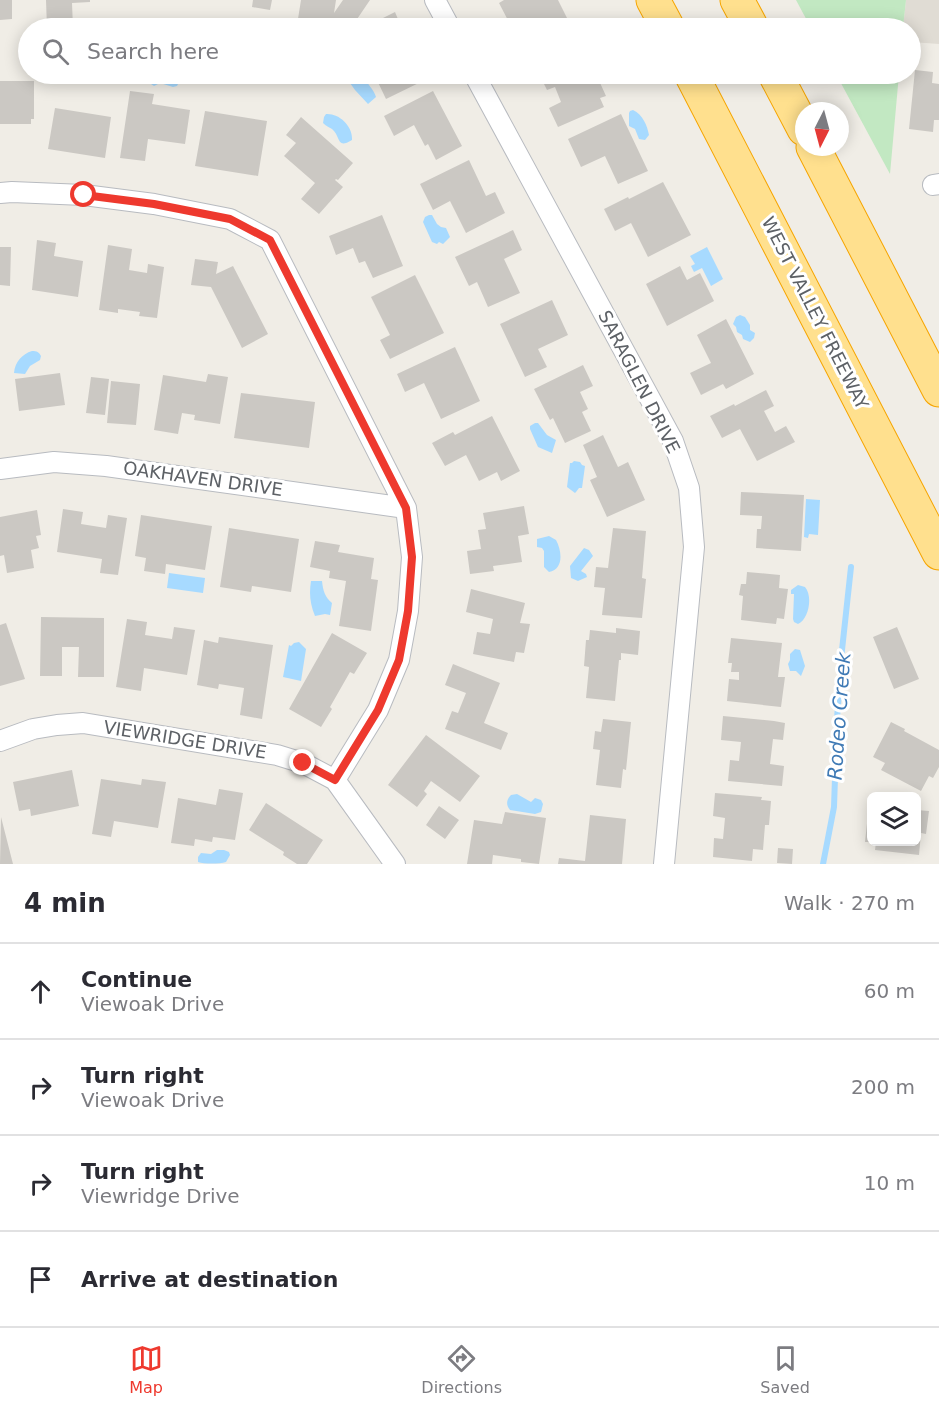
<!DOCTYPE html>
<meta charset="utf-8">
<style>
:root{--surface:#fff;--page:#f7f7f7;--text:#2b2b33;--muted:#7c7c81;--line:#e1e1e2;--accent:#ee392e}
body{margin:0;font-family:"DejaVu Sans",sans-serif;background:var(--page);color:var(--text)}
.controls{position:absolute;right:18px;bottom:18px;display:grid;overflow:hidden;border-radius:9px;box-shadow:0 3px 15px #0003}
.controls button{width:54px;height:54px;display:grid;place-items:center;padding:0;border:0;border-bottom:2px solid var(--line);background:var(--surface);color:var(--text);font:30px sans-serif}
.compass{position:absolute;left:795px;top:102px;width:54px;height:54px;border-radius:50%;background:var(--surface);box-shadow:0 3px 15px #0003;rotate:186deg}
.stop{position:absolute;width:18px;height:18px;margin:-14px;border:4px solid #ee392e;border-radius:50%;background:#fff}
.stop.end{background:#ee392e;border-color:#fff;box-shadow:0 2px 6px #0008}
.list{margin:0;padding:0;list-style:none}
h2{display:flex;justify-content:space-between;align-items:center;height:78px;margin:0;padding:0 24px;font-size:26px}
h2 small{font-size:20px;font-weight:400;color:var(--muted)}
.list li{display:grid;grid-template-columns:39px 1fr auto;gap:18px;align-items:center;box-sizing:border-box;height:96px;padding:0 24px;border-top:2px solid var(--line)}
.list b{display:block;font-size:22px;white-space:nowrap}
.list p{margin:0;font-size:20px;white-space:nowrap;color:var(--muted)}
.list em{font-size:20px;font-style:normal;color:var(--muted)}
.icon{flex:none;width:33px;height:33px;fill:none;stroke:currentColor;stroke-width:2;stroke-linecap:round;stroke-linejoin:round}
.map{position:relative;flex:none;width:939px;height:864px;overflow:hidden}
.search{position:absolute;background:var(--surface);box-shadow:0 3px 15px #0003;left:18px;right:18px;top:18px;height:66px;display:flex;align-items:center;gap:15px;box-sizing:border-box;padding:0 21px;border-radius:33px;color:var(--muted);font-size:22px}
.sheet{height:462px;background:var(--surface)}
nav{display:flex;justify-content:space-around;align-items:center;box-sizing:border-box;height:84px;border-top:2px solid var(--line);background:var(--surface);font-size:16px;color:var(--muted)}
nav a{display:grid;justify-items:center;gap:3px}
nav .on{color:var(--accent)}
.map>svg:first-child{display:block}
.education{fill:#e0dcd4}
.green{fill:#c2e8c2}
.water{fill:#a7daff}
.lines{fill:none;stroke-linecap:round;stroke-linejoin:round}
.stream{stroke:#a7daff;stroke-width:6}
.building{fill:#cbc8c3}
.minor-casing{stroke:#b8bbc0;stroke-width:22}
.motorway-casing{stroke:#f6a500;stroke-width:35}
.minor{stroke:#fff;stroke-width:20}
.motorway{stroke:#ffe08e;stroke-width:33}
.route{stroke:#ee392e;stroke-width:8}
.labels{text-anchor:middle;stroke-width:6;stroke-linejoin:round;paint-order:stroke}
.street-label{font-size:18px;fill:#5d6166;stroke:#fff}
.water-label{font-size:20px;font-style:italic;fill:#3f7ab5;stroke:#fff}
</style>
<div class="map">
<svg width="939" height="864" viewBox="0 0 939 864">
<rect width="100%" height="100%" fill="#f0ede6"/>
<path class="education" d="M906,0H939V44L911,42L910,28H903Z"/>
<path class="green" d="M796,0H906L903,28H811Z
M836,74H899L890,174Z"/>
<path class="water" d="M149,74C159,72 174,72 179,82L177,86L173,87L160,83L154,86L151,84Z
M357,74L365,77C367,85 374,89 376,97L368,104L355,90L350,83Z
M633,110C643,115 647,125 649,135L645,140L639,139L635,129L629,126V113L630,111Z
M326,114C339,113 353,126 352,140C336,150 341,136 332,129C329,127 326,126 323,123L324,117Z
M429,215H432L437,224L441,227L446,228L450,237L443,244L439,242L437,244L432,242L423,222L425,217Z
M707,247L723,279L711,286L702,268L694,272L691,266L695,264L690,256Z
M740,315L745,317L750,325V330L755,333L754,338L750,342L743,339L742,335L737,332L736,327L733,324L736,317Z
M32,351C37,351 39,352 41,356L40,360L30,366L25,374L14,373C15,362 22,354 32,351Z
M535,423H538L547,435L556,440L552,453L538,447L530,429V426Z
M574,461L580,462L582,465L585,466L582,488H579L576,492L575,493L567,487L570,463H572Z
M806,499L820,500L818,535L809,534L808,538L804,537Z
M549,536L556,540C562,551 564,569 549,572L544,567V551L542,548L537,547V539Z
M584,548L589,550L593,556L581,571L586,574L587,577L578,581L571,578L570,566Z
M169,573L205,578L203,593L167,588Z
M311,581H322C323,591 325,597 332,603L330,615L325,614L315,616C310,604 309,594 311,581Z
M798,585L805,587C813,596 809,619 798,624L794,622L793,619L794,594H791V590Z
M299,642L306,649L301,681L283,677L289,645L291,646L294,643Z
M795,649L800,650L805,666L801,676L796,671H790L788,664L790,660V654Z
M517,794L531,802L535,798L541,800L543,804L541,812L535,814L510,810C506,805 506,800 511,795Z
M224,850L229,852L230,855L226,862C219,864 204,864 198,862V857L201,853L211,854L217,850Z"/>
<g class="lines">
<path class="stream" d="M823,864L834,807L837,719L842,650L851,567"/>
</g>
<path class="building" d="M0,0H12V19L0,20Z
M46,0H90V2L72,3L73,28H47Z
M253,0H272L270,10L252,7Z
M301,0H336L334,13L343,0H370L351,28H317L297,25Z
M504,0H558L572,28H536L531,20L512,28L499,3Z
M395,12L400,24L395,26L396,28H370L369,25Z
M915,70L933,72L932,83L939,84V120H934L933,132L909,129Z
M374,74H427L429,78L386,99Z
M539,74H596L606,96L600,98L604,107L558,127L549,108L561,102L555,87L547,90Z
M0,81H34V119H31V124H0Z
M130,91L154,94L152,104L190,110L185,144L148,139L145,161L120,158Z
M433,91L462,146L436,160L428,144L425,146L414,125L394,136L384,116Z
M55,108L111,117L105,158L48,149Z
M205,111L267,121L258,176L195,166Z
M621,114L648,171L618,184L605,156L581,167L568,139Z
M301,117L353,163L338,180L336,179L335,180L343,187L319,214L301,199L315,183L284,156L296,143L286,135Z
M469,160L486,196L495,192L505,213L466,233L450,201L433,210L420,184Z
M663,182L691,235L648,257L631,223L615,231L604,209L628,197L629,199Z
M382,215L403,266L373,278L365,261L359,263L353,248L336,255L329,236Z
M513,230L522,250L504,259L520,293L488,307L477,282L469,286L455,257Z
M37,240L56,243L54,256L83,261L78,297L32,290Z
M108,245L132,249L129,270L147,273L148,264L164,267L157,318L139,316L140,312L118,309V313L99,310Z
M0,247H11L10,286L0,285Z
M195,259L218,262L216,274L233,266L268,334L242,348L211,287L191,285Z
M680,266L687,280L700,273L714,301L667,326L646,284Z
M415,275L444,333L390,359L380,340L390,335L371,297Z
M552,300L568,335L538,349L547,367L525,377L500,324Z
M726,319L754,374L726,389L723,384L701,395L690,373L711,363L697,335Z
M455,347L480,401L441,419L424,383L405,392L397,374Z
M583,365L593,386L580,392L588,409L582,412L591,431L565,443L553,418L550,420L534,389Z
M60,373L65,405L19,411L15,379Z
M208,374L228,377L220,424L194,420L195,415L182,413L178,434L154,430L163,375L206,382Z
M91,377L109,379L105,415L86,413Z
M111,381L140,384L136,425L107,423Z
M766,390L774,406L764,411L775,432L786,426L795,442L757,461L740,429L722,438L710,416L734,404L735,406Z
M241,393L315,402L309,448L234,438Z
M492,416L520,471L501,481L497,472L479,481L466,455L445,466L432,443L453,432L455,435Z
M603,435L618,467L628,462L645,500L607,517L590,480L597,477L583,445Z
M741,492L804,495L801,551L756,548L757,529H761L762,516L740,515Z
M524,506L529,534L518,536L522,562L493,566L494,571L470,574L467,551L481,549L478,530L486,529L483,513Z
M63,509L83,512L81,524L106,528L108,515L127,518L118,575L100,573L102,559L57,552Z
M37,510L41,535L36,536L39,548L31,550L34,568L7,573L4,555L0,556V517Z
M141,515L212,526L205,570L166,564L165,574L144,571L146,558L135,556Z
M229,528L299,539L291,592L252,586L251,592L220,587Z
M613,528L646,531L642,578L646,579L642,618L602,615L605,588L594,587L596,567L608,568Z
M315,541L340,545L338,552L374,558L371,579L378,580L371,631L339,626L346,581L329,578L330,571L310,567Z
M747,572L780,575L779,588L788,589L784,619L777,618L776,624L741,620L743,596L739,595L741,584H746Z
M471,589L525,603L520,623L530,624L524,653L516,652L514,662L473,654L477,632L490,634L493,619L466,612Z
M41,617L104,618V677H78L79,647H62V676H40Z
M127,619L147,622L145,635L172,639L174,627L195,630L187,675L144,668L141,691L116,687Z
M6,623L25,679L0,686V625Z
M897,627L919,679L894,689L873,637Z
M616,628L640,631L638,655L621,653V660H619L615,701L586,698L589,667L584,666L586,640H589L590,630L616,633Z
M332,633L367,653L354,674L350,672L330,707L332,709L321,727L289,709Z
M219,637L273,645L262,719L240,715L244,688L219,684L218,689L197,685L204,640L218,643Z
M731,638L782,643L778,677H785L781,707L727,701L729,679L739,680V672H731L732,663H728Z
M453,664L500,683L484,723L508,733L501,750L445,729L452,711L458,713L466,693L445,685Z
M723,716L774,721L785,723L783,740L773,739L770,764L784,766L782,786L728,781L730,760L739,761L741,742L721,740Z
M603,719L631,722L626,770L623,769L621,788L596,785L600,750L593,749L595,731L601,732Z
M891,722L905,729L904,731L939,750V767L933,778L929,776L921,791L881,770L885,763L873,757Z
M426,735L480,776L460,802L431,781L424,791L427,794L417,807L388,785Z
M72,770L79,806L31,816L30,809L19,811L13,782Z
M101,779L141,785L142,779L166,782L158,828L114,821L111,837L92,834Z
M219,789L243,793L235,840L213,837L212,842L195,839L194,846L171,843L178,798L216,805Z
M715,793L762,797L761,800L771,801L769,825H765L763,850L753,849L752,861L713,857L714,838L723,839L725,818L713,816Z
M266,803L323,840L307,864H297L283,855L284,852L249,830Z
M869,805H872V842H865Z
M439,806L459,820L445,839L426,825Z
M916,810L929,811L926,834L921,833L919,855L875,850L876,842H916Z
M505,812L546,818L539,864L521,862V859L493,855L492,864H467L474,820L502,824Z
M590,815L626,819L622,864H558L559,858L585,861Z
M1,817L13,864H0Z
M778,848L793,849L792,864L777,863Z"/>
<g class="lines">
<g class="minor-casing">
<path id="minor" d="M435,0L450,28
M474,74L673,441L689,488L694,547L664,864
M933,185L939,184
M0,193L12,192L84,195L154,204L230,219L270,240L406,508L412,557L408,611L399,660L378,710L335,780
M0,469L54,462L106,466L406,508
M0,741L33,729L57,725L83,723L277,755L303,763L335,780L395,864"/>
</g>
<g class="motorway-casing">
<path id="motorway" d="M653,0L668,28
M737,0L752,28
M691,74L939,553
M775,74L804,129
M813,147L939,390"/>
</g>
<use href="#minor" class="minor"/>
<use href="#motorway" class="motorway"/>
</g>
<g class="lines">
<path class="route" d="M84,195L154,204L230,219L270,240L406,508L412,557L408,611L399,660L378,710L335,780L303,763"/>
</g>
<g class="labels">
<g class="street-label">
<text transform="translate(815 313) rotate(63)" y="6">WEST VALLEY FREEWAY</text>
<text transform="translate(639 382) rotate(63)" y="6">SARAGLEN DRIVE</text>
<text transform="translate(203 479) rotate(8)" y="6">OAKHAVEN DRIVE</text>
<text transform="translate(185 740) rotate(9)" y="6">VIEWRIDGE DRIVE</text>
</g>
<g class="water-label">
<text transform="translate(839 716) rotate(-86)" y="7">Rodeo Creek</text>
</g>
</g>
</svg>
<div class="controls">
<button><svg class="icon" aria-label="layers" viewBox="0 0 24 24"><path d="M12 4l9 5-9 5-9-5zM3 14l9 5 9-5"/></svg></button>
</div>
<svg class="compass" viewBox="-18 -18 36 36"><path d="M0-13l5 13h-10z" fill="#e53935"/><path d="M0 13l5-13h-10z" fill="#7c7c81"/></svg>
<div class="stop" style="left:84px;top:195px"></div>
<div class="stop end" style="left:303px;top:763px"></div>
<div class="search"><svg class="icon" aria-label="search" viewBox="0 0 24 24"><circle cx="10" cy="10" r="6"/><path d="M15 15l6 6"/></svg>Search here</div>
</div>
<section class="sheet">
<h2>4 min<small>Walk · 270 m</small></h2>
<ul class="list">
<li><svg class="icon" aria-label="ahead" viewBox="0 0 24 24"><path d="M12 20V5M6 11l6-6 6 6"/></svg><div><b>Continue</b><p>Viewoak Drive</p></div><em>60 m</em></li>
<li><svg class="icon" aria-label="right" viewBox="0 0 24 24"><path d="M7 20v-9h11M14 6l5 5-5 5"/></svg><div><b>Turn right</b><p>Viewoak Drive</p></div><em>200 m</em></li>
<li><svg class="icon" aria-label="right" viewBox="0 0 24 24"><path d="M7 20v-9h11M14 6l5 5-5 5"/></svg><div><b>Turn right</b><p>Viewridge Drive</p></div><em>10 m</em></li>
<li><svg class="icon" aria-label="arrive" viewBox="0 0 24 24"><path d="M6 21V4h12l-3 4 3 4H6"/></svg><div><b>Arrive at destination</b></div></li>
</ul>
</section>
<nav>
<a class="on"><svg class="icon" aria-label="map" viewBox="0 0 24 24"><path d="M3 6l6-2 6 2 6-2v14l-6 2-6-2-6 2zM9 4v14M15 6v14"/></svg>Map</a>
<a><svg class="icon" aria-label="directions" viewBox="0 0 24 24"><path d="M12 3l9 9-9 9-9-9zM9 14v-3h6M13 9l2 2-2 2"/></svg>Directions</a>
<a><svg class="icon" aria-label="saved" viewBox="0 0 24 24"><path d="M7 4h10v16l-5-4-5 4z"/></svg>Saved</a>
</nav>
